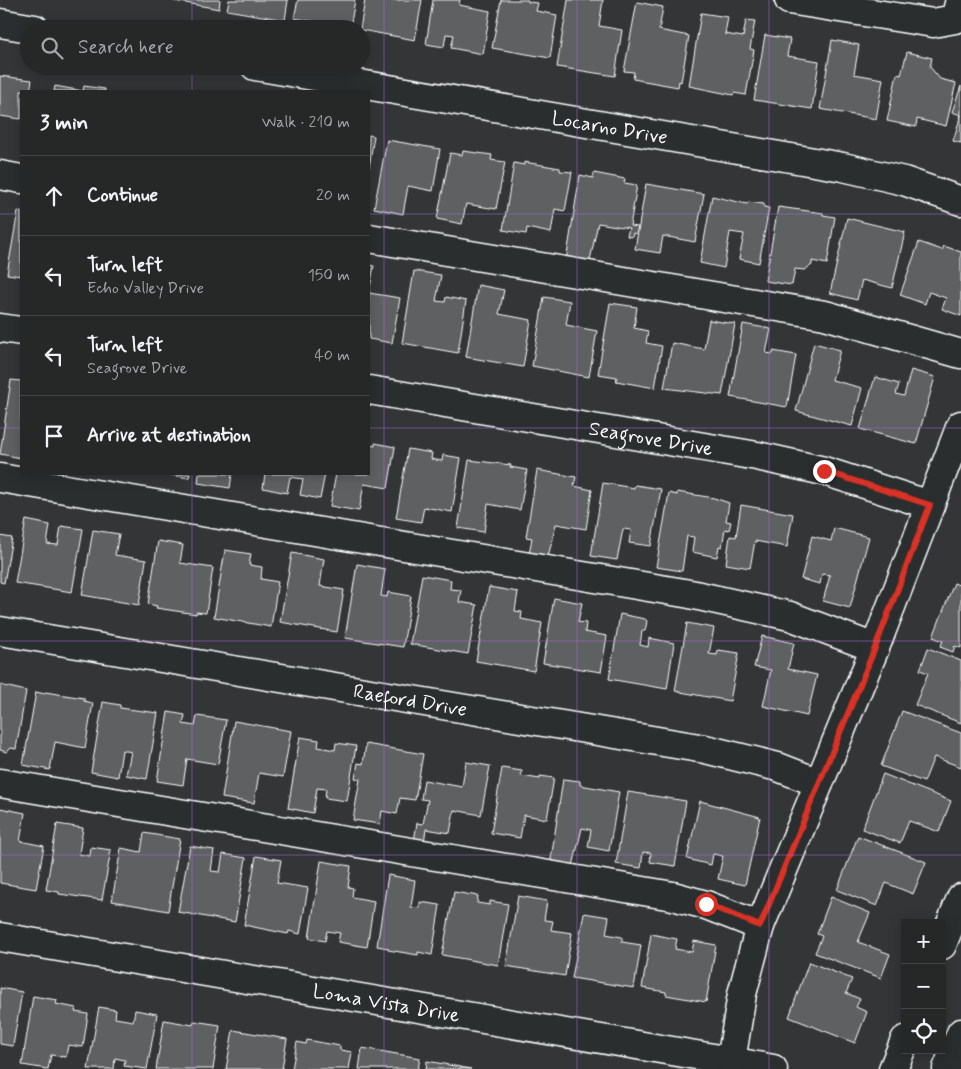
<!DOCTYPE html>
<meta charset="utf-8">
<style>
:root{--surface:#262828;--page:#2e3030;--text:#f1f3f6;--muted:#a4a6a8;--line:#424445}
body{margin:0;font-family:Mynerve,sans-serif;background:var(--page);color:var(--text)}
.controls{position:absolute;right:15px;bottom:15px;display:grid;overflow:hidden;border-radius:0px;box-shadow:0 2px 12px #0003}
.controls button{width:45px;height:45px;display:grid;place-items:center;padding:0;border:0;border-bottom:1px solid var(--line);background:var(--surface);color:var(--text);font:25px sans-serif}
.stop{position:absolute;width:15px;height:15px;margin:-11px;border:4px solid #d93025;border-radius:50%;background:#fff}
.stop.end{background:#d93025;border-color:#fff;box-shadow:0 1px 5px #0008}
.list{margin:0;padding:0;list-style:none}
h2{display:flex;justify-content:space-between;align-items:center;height:65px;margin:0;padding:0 20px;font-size:21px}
h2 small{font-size:16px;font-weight:400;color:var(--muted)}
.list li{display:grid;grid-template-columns:32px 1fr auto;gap:15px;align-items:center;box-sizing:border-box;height:80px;padding:0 20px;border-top:1px solid var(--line)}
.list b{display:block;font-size:19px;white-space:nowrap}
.list p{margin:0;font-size:16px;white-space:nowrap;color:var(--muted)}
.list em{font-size:16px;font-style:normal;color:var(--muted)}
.icon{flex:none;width:28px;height:28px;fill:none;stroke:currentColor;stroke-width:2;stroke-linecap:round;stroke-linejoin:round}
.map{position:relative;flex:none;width:961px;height:1069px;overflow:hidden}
.search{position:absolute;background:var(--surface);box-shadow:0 2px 12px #0003;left:20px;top:20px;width:350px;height:55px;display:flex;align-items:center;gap:12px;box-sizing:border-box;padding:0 18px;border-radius:28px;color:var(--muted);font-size:19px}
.panel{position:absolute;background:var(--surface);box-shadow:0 2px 12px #0003;left:20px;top:90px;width:350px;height:385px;border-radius:0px}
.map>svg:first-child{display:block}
.building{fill:#5f6162;stroke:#fff}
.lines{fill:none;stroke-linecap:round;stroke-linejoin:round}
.minor-casing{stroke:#fff;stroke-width:31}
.major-casing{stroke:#fff;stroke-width:31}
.minor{stroke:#2a2d2e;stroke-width:28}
.major{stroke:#2a2d2e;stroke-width:28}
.route{stroke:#d93025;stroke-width:6}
.grid{fill:none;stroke:#a36bd2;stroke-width:1;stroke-opacity:0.55}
.labels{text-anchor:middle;stroke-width:4;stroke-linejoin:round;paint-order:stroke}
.street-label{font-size:20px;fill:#fff;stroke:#2a2d2e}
</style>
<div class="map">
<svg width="961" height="1069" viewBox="0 0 961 1069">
<rect width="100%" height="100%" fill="#333536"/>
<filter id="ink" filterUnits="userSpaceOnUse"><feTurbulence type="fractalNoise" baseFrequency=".02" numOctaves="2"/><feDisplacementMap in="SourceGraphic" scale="10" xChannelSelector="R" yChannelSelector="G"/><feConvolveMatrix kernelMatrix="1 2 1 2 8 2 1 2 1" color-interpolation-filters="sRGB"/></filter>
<g filter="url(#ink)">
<path class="building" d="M169,0H220L219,9Z
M229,0H288L285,20L227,10Z
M298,0H355L350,28L294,18Z
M365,0H422L415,40L361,30L360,29Z
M433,0H460L459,5L490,11L483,54L451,48L454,35L446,34L444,47L426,44Z
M501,0H528V2L538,3L536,11L557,15L550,58L492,48Z
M568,0H603L599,26L622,30L615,76L557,67Z
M637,2L663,7L659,30L689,36L681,82L679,81L678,87L633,79L634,72L624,71Z
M701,13L728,17L725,34L743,37L746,20L755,21L750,49L754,50L746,95L734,93L733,95L689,86Z
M765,35L790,39L787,56L819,61L812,109L754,100Z
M832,40L859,45L854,74L883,79L876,119L820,109Z
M907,52L932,58L930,67L940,79L956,83L946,126L917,119L916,127L887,121L897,74L901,75Z
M0,76L32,80L30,91H21V119L0,116Z
M55,86L83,91L84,86L105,89V91H54Z
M961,86V115L952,112Z
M961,115V143L953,141Z
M369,135L374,136L369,168Z
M387,140L440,149L433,191L408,186L403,214L374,208Z
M463,151L492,155L491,160L505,162L496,209L466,204L462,224L437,219L450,153L462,155Z
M524,162L560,168V171L572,172L565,211L555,209L551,233L527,228L526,234L503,230L514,163L524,165Z
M594,173L625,179L624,183L637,185L630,226L638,227L636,234L633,233L632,237L627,236L629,228L598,223L589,265L566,261L580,175L593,178Z
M646,184L704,194L695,242L663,236L660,253L635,249Z
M712,196L747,204L748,202L764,204V207L769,208L759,263L739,259L744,234L730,232L724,268L700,263Z
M778,207L823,213V215L835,217L827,264L812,261V265L804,270L795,269L792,285L765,281Z
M18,211L21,212V276L7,274Z
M847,218L905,232L892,288L862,280L857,300L830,293Z
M919,242L942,250L944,246L961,252V316L942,309L946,298L929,292L925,304L900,295Z
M369,265L374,266L369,293L400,298L392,343L369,339Z
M414,271L441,275L436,301L445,302L446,297L466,301L458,353L402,343Z
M478,285L504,290L499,314L531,320L523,367L466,357Z
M544,297L570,301L566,325L597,331L589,377L532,366Z
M610,303L637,307L634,328L648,331L646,343L662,346L655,388L616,381L617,377L598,374Z
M709,320L735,324L722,395L664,388L672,343L704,349Z
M743,324L771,329L766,353L773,354V351L796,355L787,407L730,397Z
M814,343L840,350L832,380L862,388L852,426L796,411Z
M911,370L935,377L916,444L860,429L875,377L899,384L896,394L904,396Z
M11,380L21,381V458L0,454Z
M375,443L395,447L388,488L364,484L359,511L330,506L336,474H369V445L375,446Z
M408,449L432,453L431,459L442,461L443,455L461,458L452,512L424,507L421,522L396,518Z
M469,460L511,465L510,467L527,470L520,510L488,504L484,532L458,528Z
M537,470L576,477L574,486L592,490L586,529L556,524L548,557L529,554L532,538L526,537Z
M166,474H190L189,478Z
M199,474H232L230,488L198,483Z
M265,474H325L320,499L300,495L303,479L290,477L287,493L263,488Z
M603,483L634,488L635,485L661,489L651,546L629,543L631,530L623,529L617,560L591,556Z
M677,492L714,498L729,503L726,521L731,522L729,530L725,529L722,547L719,546L717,557L692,552L694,537L687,536L682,571L656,567L669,493L677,495Z
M741,505L793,514L787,547L755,541L750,568L726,564L730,536L736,537Z
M26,520L50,525L47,544L58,545L61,526L83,529L72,592L15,583Z
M834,528L869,537L850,608L823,601L830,575L822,574L820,584L801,579L812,536L831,541Z
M93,530L119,534L115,555L146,560L139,605L82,595Z
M0,536L12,538L4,583L0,582Z
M158,541L183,545L180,563L213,568L206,613L196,612V614L156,608L157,606L148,604Z
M225,550L251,554L249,565L262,567L261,579L278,582L271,627L214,617Z
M292,553L324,559L320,586L344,590L337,632L280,622Z
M357,564L385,569L381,596L387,597L388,592L411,596L403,647L345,638Z
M422,575L451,580L450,589L461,590L459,602L477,605L468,654L410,644Z
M954,583L961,586V648L955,646L953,652L940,647L943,641L933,637Z
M489,587L518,592L515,611L522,612L521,619L542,623L534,671L476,661Z
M554,598L582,603L578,622L586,623L585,632L607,636L601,672L543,663Z
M620,614L645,619L647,621L645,631H642L640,645L648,647L649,638L674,643L667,689L609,679Z
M687,623L714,628L709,654L717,655L718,650L739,653L730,701L675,691Z
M762,636L794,643L788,669L817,675L807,716L763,706L771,670L754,667Z
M928,648L961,661V723L915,705L928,673L920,670Z
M0,685L26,691L16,749L11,748L7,752L0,750Z
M36,692L45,694V692L84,698V701L93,703L85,748L55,742L50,770L23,765Z
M103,702L120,705V708L158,713L147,779L126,775L131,752L122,750L118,777L91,772Z
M902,711L961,733V767L934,757L924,782L881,766Z
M168,712L185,715L183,724L195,726L197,716L226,720L218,764L187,759L183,785L157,781Z
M234,721L291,731L283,777L259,773L254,803L222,798Z
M300,737L319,740L318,747L335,750L336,743L356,746L347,801L325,798L326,789L317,788L313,813L288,808Z
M366,744L423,754L415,800L400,798L397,814L382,811L380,824L353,820L360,779L355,778L358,763L363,764Z
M466,762L490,766L481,815L454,810L450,833L426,829L424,842L414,841L417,823L423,824L428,800L421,799L424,780L462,787Z
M502,768L522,771L521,776L540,779V776L554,778L547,819L524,815L520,838L491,833Z
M883,774L951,801L939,832L909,821L900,843L862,829Z
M563,779L580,781V785L619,792L609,851L588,847L591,830L582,828L572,870L550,866Z
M628,792L686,801L675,866L650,862L651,853L643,852L641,868L616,864Z
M700,801L760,817L745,885L718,879L723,856L713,854L711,865L687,859Z
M0,808L25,813L20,841L44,846L36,889L0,883Z
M57,824L83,828L79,854L90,856L91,847L111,850L102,900L59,894V892L46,890Z
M144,833L180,839L168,911L112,901L121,848L141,852Z
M858,836L926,862L913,894L886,883L877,906L837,890Z
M190,846L214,850L211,871L220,872L223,854L246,858L235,922L178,912Z
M256,856L281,860L277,883L308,888L300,934L289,931L288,934L244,925Z
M321,861L351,866L348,887L353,888L352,897L374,901L367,947L338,942L340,933L327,931L325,941L309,938Z
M388,875L415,880L411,907L420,908V902L440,905L432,955L418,952V955L388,950V948L377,946Z
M454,892L478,896L477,903L490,905V901L508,904L498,965L442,955Z
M518,896L547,901L544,920L553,921L551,930L572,933L565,976L506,966Z
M831,897L870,913L858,942L890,954L881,978L815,953L822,936L817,934Z
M584,913L609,917L606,934L622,937V942L641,945L634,988L572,978Z
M651,934L677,939L675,949L692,952L694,941L716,945L706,1002L666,995V992L642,988Z
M809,962L852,979L846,993L860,999L856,1007L867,1012L855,1043L789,1017Z
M0,988L22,992L13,1046L0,1044Z
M33,996L57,1000L56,1004L76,1008L75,1012L88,1014L83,1047L68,1045L66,1057L51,1055L48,1069L22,1065Z
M99,1007L116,1010L115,1018L133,1021L135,1010L157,1014L147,1069L124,1066L125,1060L115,1058L114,1069H88Z
M164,1020L193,1025L194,1021L220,1025L213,1069H156Z
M233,1030L287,1039L282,1069H226Z
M307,1040L340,1046V1050L352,1052L349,1069H292L297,1042L306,1044Z
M362,1048L420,1058L418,1069H359Z
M427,1061L471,1069H426Z"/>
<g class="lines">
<g class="minor-casing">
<g id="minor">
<path d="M789,0L933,23L955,19L960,0"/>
<path d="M0,23L35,29"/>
<path id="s1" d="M255,66L843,167L904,181L961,201"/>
<path d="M0,175L21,179"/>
<path d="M369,238L825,315L961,354"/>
<path d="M0,328L21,331"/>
<path id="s2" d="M369,390L757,456L824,471L930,505"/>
<path d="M0,478L690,594L790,616L875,648"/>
<path id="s3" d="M0,631L705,749L778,767L819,783"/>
<path d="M0,783L673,896L706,905L760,926"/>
<path id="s4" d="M0,937L731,1061L773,1069"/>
<path d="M731,1061L742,994L760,926L875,648L961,425"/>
</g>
</g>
<g class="major-casing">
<path id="major" d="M942,945L961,898
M893,1069L905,1040
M947,1069L961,1033"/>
</g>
<use href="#minor" class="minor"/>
<use href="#major" class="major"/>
</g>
</g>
<g class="lines" filter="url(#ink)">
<path class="route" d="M706,904L760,926L875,648L930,505L824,471"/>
</g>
<path class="grid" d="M192,0V29M384,0V1069M577,0V1069M769,0V1069M192,66V91M0,214H21M369,214H961M0,428H21M369,428H961M192,474V1069M0,641H961M0,855H961"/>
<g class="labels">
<g class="street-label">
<text dy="7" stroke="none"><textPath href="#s1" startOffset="360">Locarno Drive</textPath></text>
<text dy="7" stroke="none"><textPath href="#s2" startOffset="286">Seagrove Drive</textPath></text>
<text dy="7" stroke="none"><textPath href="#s3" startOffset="416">Raeford Drive</textPath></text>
<text dy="7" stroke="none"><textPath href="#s4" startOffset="392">Loma Vista Drive</textPath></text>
</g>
</g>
</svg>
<div class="controls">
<button>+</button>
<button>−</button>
<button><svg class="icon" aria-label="locate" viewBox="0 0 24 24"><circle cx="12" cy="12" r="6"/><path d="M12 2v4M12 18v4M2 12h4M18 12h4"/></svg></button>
</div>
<div class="stop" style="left:706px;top:904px"></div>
<div class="stop end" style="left:824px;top:471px"></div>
<div class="search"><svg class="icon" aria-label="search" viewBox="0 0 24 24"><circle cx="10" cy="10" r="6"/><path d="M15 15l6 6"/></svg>Search here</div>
<section class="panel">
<h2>3 min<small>Walk · 210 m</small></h2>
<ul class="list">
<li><svg class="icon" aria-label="ahead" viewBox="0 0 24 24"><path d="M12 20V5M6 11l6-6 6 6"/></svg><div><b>Continue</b></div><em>20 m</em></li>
<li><svg class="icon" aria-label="left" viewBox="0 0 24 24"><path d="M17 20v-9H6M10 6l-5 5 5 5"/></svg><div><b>Turn left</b><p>Echo Valley Drive</p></div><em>150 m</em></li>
<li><svg class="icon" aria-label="left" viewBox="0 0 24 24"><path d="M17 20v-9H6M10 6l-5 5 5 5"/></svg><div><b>Turn left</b><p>Seagrove Drive</p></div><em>40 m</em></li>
<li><svg class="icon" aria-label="arrive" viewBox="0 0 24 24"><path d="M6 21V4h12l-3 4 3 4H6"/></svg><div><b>Arrive at destination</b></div></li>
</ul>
</section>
</div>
